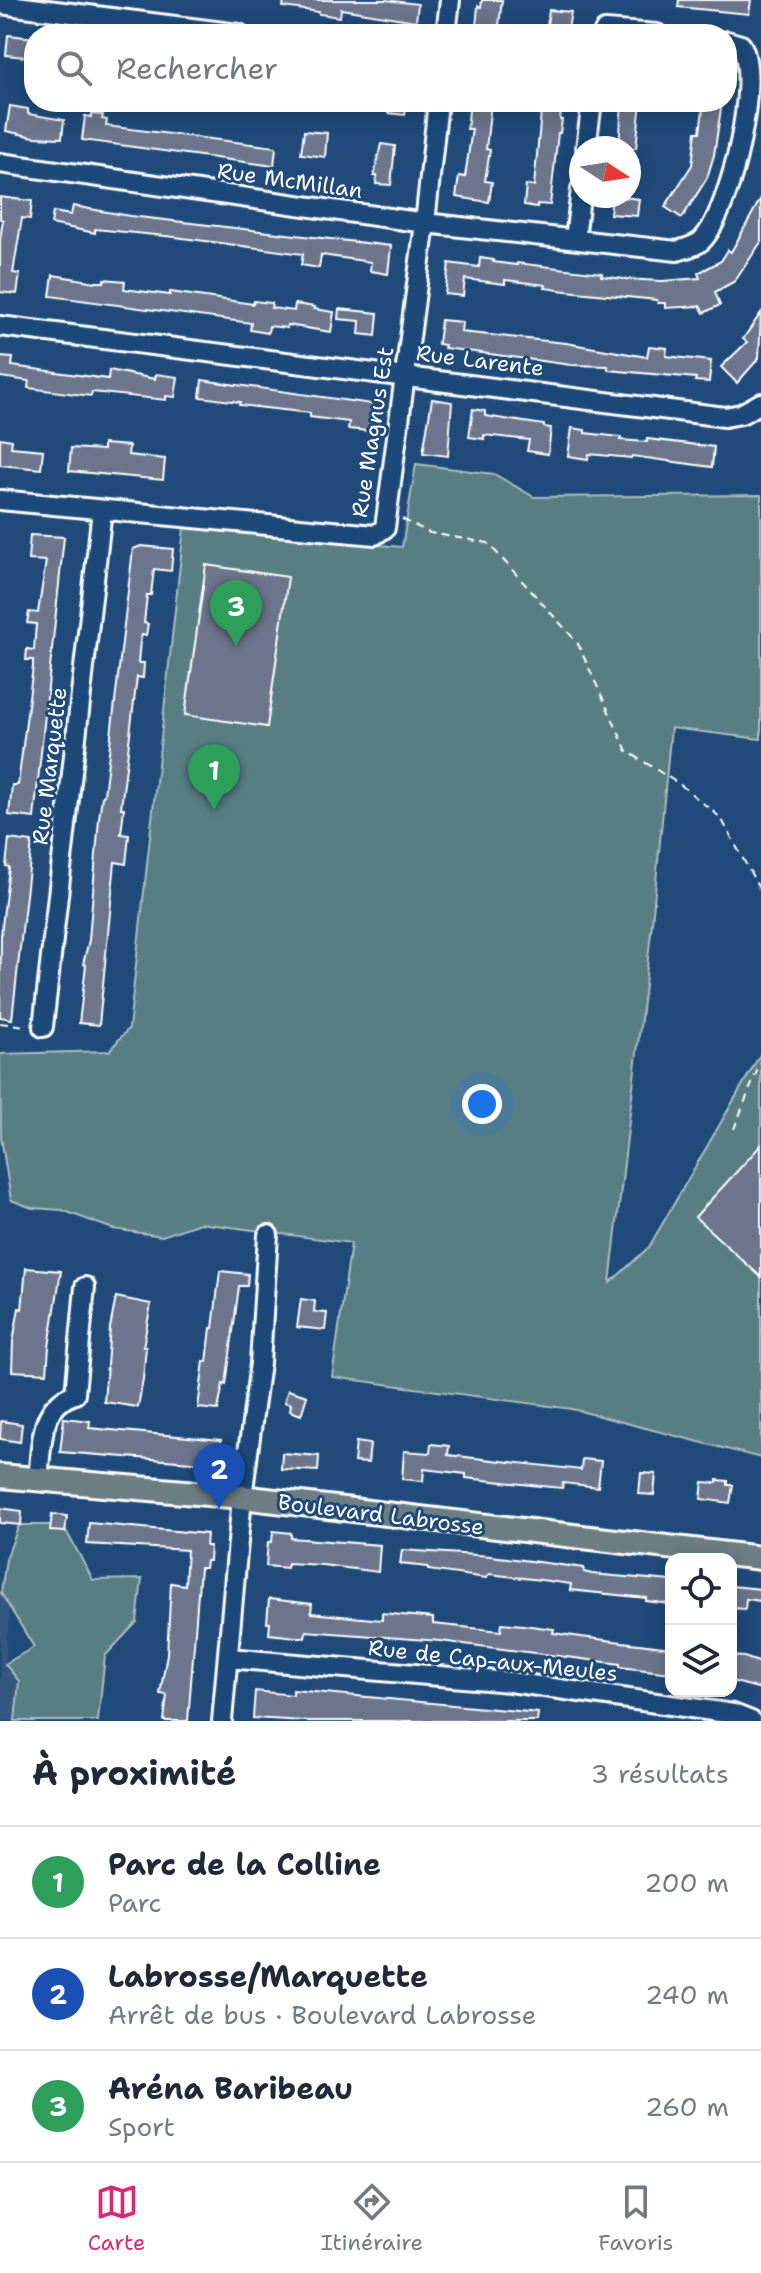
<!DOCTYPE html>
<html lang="fr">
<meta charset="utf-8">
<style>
:root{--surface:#fff;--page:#f6f6f7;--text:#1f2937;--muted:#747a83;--line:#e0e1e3;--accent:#db2777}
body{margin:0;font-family:"Shantell Sans",sans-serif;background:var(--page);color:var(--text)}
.controls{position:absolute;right:24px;bottom:24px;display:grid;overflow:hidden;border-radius:16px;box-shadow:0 4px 20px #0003}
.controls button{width:72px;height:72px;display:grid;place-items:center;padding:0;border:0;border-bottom:2px solid var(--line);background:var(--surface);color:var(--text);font:40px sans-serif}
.compass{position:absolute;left:569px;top:136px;width:72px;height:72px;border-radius:50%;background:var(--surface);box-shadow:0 4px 20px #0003;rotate:102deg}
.you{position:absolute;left:482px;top:1104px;width:28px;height:28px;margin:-20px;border:6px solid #fff;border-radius:50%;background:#1a73e8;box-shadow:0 0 0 12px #1a73e833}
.badge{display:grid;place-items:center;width:52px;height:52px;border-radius:50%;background:var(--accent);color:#fff;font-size:26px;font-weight:700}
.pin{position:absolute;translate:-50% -66px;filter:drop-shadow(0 2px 4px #0008)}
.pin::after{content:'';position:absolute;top:42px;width:28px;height:24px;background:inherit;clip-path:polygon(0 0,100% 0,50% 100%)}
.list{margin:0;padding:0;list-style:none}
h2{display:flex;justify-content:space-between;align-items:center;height:104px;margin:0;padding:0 32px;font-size:34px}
h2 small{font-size:26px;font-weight:400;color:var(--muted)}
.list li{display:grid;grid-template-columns:52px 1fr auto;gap:24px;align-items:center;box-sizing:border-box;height:112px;padding:0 32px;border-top:2px solid var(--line)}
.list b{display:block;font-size:30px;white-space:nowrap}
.list p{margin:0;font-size:26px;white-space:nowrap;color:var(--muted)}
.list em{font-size:26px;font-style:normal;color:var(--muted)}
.icon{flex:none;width:44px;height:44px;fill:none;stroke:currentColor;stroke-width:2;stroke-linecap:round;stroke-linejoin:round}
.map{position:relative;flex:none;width:761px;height:1721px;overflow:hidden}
.search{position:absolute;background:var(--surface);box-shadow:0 4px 20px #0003;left:24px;right:24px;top:24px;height:88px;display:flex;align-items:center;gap:20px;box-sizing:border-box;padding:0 28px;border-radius:32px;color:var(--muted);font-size:30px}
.sheet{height:440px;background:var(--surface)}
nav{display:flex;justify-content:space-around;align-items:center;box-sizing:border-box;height:112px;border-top:2px solid var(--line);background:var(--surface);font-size:22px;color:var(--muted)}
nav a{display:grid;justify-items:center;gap:4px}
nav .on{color:var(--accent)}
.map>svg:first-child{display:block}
.built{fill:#36577f}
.green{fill:#587e84;stroke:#acbec2;stroke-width:2}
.building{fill:#6c758c;stroke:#fff;stroke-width:2}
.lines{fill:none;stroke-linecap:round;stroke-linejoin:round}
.minor-casing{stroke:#fff;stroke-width:24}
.major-casing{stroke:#fff;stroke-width:28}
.path{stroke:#fff;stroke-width:2;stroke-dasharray:8 6;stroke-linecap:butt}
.minor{stroke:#1f4a7a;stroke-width:18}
.major{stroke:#6c7e84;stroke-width:22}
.labels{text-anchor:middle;stroke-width:6;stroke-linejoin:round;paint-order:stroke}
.street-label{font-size:22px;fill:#fff;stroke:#1f4a7a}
</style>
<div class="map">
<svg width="761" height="1721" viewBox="0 0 761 1721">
<rect width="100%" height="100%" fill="#1f4a7a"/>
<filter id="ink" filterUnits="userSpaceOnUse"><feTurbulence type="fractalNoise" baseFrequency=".0125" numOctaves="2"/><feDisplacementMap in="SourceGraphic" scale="16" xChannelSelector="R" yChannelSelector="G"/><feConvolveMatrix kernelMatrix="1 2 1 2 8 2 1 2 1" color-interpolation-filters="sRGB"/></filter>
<g filter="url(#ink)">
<path class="built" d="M0,1578L12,1579L5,1664L19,1681L15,1721H0Z"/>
<path class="green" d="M416,464L494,474L534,497L761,495V739L671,728L651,933L610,1283L649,1247L761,1053V1458L572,1409L332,1377L351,1243L200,1223L162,1236L113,1229L62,1210L32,1208L11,1200L1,1137L0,1054L109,1051L129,1028L184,528L402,547Z
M19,1525H63L93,1580L142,1579L137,1622L105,1656L98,1721H15L19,1681L5,1664L34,1647L1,1593L6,1559Z"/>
<path class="building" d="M284,0H386L418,4L416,21L341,9L340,17L319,14V12L283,7Z
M482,0H502L498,34H478L479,27H476L478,6L481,7Z
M679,0H751L749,14L678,7Z
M549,10L571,12L567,34H546Z
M8,35L34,38V58L6,55Z
M389,102H407L405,115L388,113Z
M470,102H491L486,149L490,150L485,181L492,182L489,202L456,197L459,176L465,177L472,129H467Z
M542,102H562L560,120H562L560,133H558L550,205L537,204V207L524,205L526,185L534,186Z
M622,102H641L636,148H619Z
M704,102H722L714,155L707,178L682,218L665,207L692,165L696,132H700Z
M10,106L28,109V114L64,120L62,138L34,137L6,131Z
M92,114L103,115L102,119L107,120L106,126L276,147L274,166L82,140L85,116L91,117Z
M304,131L327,133L325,157L301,154Z
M381,144L395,146L391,185L376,184L377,176H374Z
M612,196L639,199L637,216L610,214Z
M0,197L32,201L30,219L22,218L13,273L20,274L17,294L0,292V239L3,220L0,219Z
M761,198V242L735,281L715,292L720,305L704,313L700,306L665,308V303H658L657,300L566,291L545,288L546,285L505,280V284L465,279L463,296L445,294L449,263L479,267L480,258L494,260L493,262L517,265V263L602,273L601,276L624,279L662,281L700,278L698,273L721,261L728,250L731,252Z
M73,206L130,216L391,246L388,274L370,271L371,262L321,255L319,268L301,265L303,254L175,237L95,229V233L51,224L53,212L71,215Z
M53,275L96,282H104V279L125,281L124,289L170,295V292L253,304L254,301L272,303L271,308L294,311L295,304L315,307L314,309L334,312L331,332L287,325V328L269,326L268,333L250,330L251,323L50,296Z
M339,309L378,313L376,336L359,334L360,321L338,319Z
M761,313L759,358L737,383L721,367L747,342L743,339Z
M441,320L462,322L461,332L566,343L647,357L649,346L667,348L666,356L711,361L709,382L695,381L696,378L608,370V366L571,365L444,348L445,345L438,344Z
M0,357L13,358L12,366L108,379L109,370L155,379L156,374L178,377L175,397L166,396V400L92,392L91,396L28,388L29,381L0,377Z
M202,380L372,404L369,431L348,429L349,422L310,417V413L239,405L240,402L200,397Z
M432,399L452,402L448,456L423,453Z
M473,409L485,411V416L544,425V427L551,428L548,454L527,451L529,440L484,435V439L469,437Z
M572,428L585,430V433L621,437L620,440L647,442V439L714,447L712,467L632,456L631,458L589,454L588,459L568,456Z
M0,438L12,440L11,447L43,450L41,469L0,465Z
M103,444L129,446L128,455L165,459L163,480L69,471L71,448L103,450Z
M30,535L64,537L34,818L9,815L12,785H18L33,666V660H26L27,649L34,650L36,624L27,623L29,612L38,613L46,561L28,560Z
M141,546L173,549L171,571L154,569L151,595H147L144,623L148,624L146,635H142L140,641L138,663H144L143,678L137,677L121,808H124L121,834L129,835L126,864L115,862L99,1025L79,1023L86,965L83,964L89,940L99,818L102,797L104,795L133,549Z
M206,565L288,577L267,727L185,715Z
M9,839L32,842L12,1019L0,1017L1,935L9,867L6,866Z
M761,1145V1277L695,1217Z
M26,1268L61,1271L49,1347L47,1373L12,1371L13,1341L19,1308L22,1309Z
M220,1271L248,1274L247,1286H239L226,1385L223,1384L218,1410L198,1408L204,1361L207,1362L211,1328H213Z
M116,1297L151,1304L143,1347H146L143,1379L138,1407L104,1402L110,1328Z
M301,1299L315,1301L314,1312L327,1313L325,1330L297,1327Z
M288,1390L307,1396L301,1415L290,1411L291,1404L284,1402Z
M64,1418L90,1421L89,1428L221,1440L217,1473L203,1471L204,1463L60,1452Z
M1,1421L22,1424L20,1442L0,1439Z
M356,1442L370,1444L368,1463L354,1462Z
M431,1444L449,1446L448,1455L581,1470L582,1459L601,1461L598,1487L563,1483L562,1488L531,1485L466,1478V1474L424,1469L423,1481L402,1479L404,1451L430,1453Z
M282,1453L319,1456L318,1471L281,1469Z
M641,1473L656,1474L654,1495L639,1494Z
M717,1480L728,1481V1485H733L730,1503L701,1499L703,1482L717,1483Z
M0,1508L22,1511L21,1525L0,1523Z
M52,1514L67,1516L65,1532L50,1531Z
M89,1523L207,1534L206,1546H210L209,1561H206L205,1568H200L188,1721H164L167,1695L160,1694L167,1654L171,1583L185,1585L187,1550L87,1544Z
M273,1531L291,1533V1538L380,1545L378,1572L322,1565L288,1563L287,1568L266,1566L268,1542H272Z
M402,1550L491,1556L584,1568V1572L592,1574L671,1581V1604L646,1601V1598L570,1590L571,1584L541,1580L489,1574L486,1578L428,1570V1567L400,1564Z
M731,1586L761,1589V1601L746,1599L745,1609L731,1608Z
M269,1599L312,1604L311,1613L382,1620V1613L412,1616L433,1618V1624L501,1631L502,1623L523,1625L554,1629L553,1633L581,1637L671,1648V1673L620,1667V1664L590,1660L440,1641L306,1631L305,1638L269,1634L270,1623H267Z
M731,1656L744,1657L761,1663V1689L731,1681Z
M293,1690L538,1713L537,1721H304L253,1718L255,1691L293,1695Z"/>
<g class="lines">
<g class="minor-casing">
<path id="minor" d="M0,4L239,34
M446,34L450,0
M603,34L605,30L657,34
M586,148L592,102
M0,163L425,223L677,251C686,248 698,246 704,238C731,207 761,78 741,45L727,41
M575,239L581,189
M0,326L725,417L741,414L761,403
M0,500L375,535L385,528L425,223L438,102
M43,1027L102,510
M38,1479C42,1447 38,1406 75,1394L85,1287
M228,1658L510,1682L733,1714L751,1721
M222,1721L242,1497L260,1363L268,1235"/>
</g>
<g class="major-casing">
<path id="major" d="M0,1476L242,1497L761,1558"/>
</g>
<path class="path" d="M402,519L430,533L488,543L577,642L627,751L682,786L721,818L761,892
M0,1023L26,1026
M734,1129L761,1061"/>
<use href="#minor" class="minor"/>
<use href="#major" class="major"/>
</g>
</g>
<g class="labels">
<g class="street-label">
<text transform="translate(290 180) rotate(8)" y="8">Rue McMillan</text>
<text transform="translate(480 360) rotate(7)" y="8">Rue Larente</text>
<text transform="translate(372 432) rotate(-81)" y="8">Rue Magnus Est</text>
<text transform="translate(49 766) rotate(-83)" y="8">Rue Marquette</text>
<text transform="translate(381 1514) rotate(7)" y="8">Boulevard Labrosse</text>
<text transform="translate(493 1660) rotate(6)" y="8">Rue de Cap-aux-Meules</text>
</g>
</g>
</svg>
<div class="controls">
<button><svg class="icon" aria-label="locate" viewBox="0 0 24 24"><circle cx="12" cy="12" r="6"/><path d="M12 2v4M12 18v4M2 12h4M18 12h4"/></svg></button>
<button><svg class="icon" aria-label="layers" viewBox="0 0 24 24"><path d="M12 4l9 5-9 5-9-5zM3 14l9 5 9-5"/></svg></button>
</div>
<svg class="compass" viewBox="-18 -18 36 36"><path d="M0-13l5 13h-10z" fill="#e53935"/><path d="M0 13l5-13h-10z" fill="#747a83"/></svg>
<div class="you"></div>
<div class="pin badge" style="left:214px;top:810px;background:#2e9e5b">1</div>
<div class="pin badge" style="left:219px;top:1509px;background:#1a4fb4">2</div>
<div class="pin badge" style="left:236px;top:646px;background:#2e9e5b">3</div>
<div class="search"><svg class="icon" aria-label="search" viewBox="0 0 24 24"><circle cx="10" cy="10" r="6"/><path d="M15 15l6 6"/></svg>Rechercher</div>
</div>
<section class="sheet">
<h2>À proximité<small>3 résultats</small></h2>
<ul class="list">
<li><span class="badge" style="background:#2e9e5b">1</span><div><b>Parc de la Colline</b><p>Parc</p></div><em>200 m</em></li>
<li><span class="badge" style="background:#1a4fb4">2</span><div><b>Labrosse/Marquette</b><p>Arrêt de bus · Boulevard Labrosse</p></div><em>240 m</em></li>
<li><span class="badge" style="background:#2e9e5b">3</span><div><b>Aréna Baribeau</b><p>Sport</p></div><em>260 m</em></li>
</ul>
</section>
<nav>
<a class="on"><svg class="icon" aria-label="map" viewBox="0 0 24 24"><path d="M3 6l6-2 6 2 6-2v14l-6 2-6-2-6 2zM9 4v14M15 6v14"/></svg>Carte</a>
<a><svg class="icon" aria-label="directions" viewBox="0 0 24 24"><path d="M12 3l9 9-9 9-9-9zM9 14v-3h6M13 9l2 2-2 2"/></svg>Itinéraire</a>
<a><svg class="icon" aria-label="saved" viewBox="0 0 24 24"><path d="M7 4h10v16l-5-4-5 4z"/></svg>Favoris</a>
</nav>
